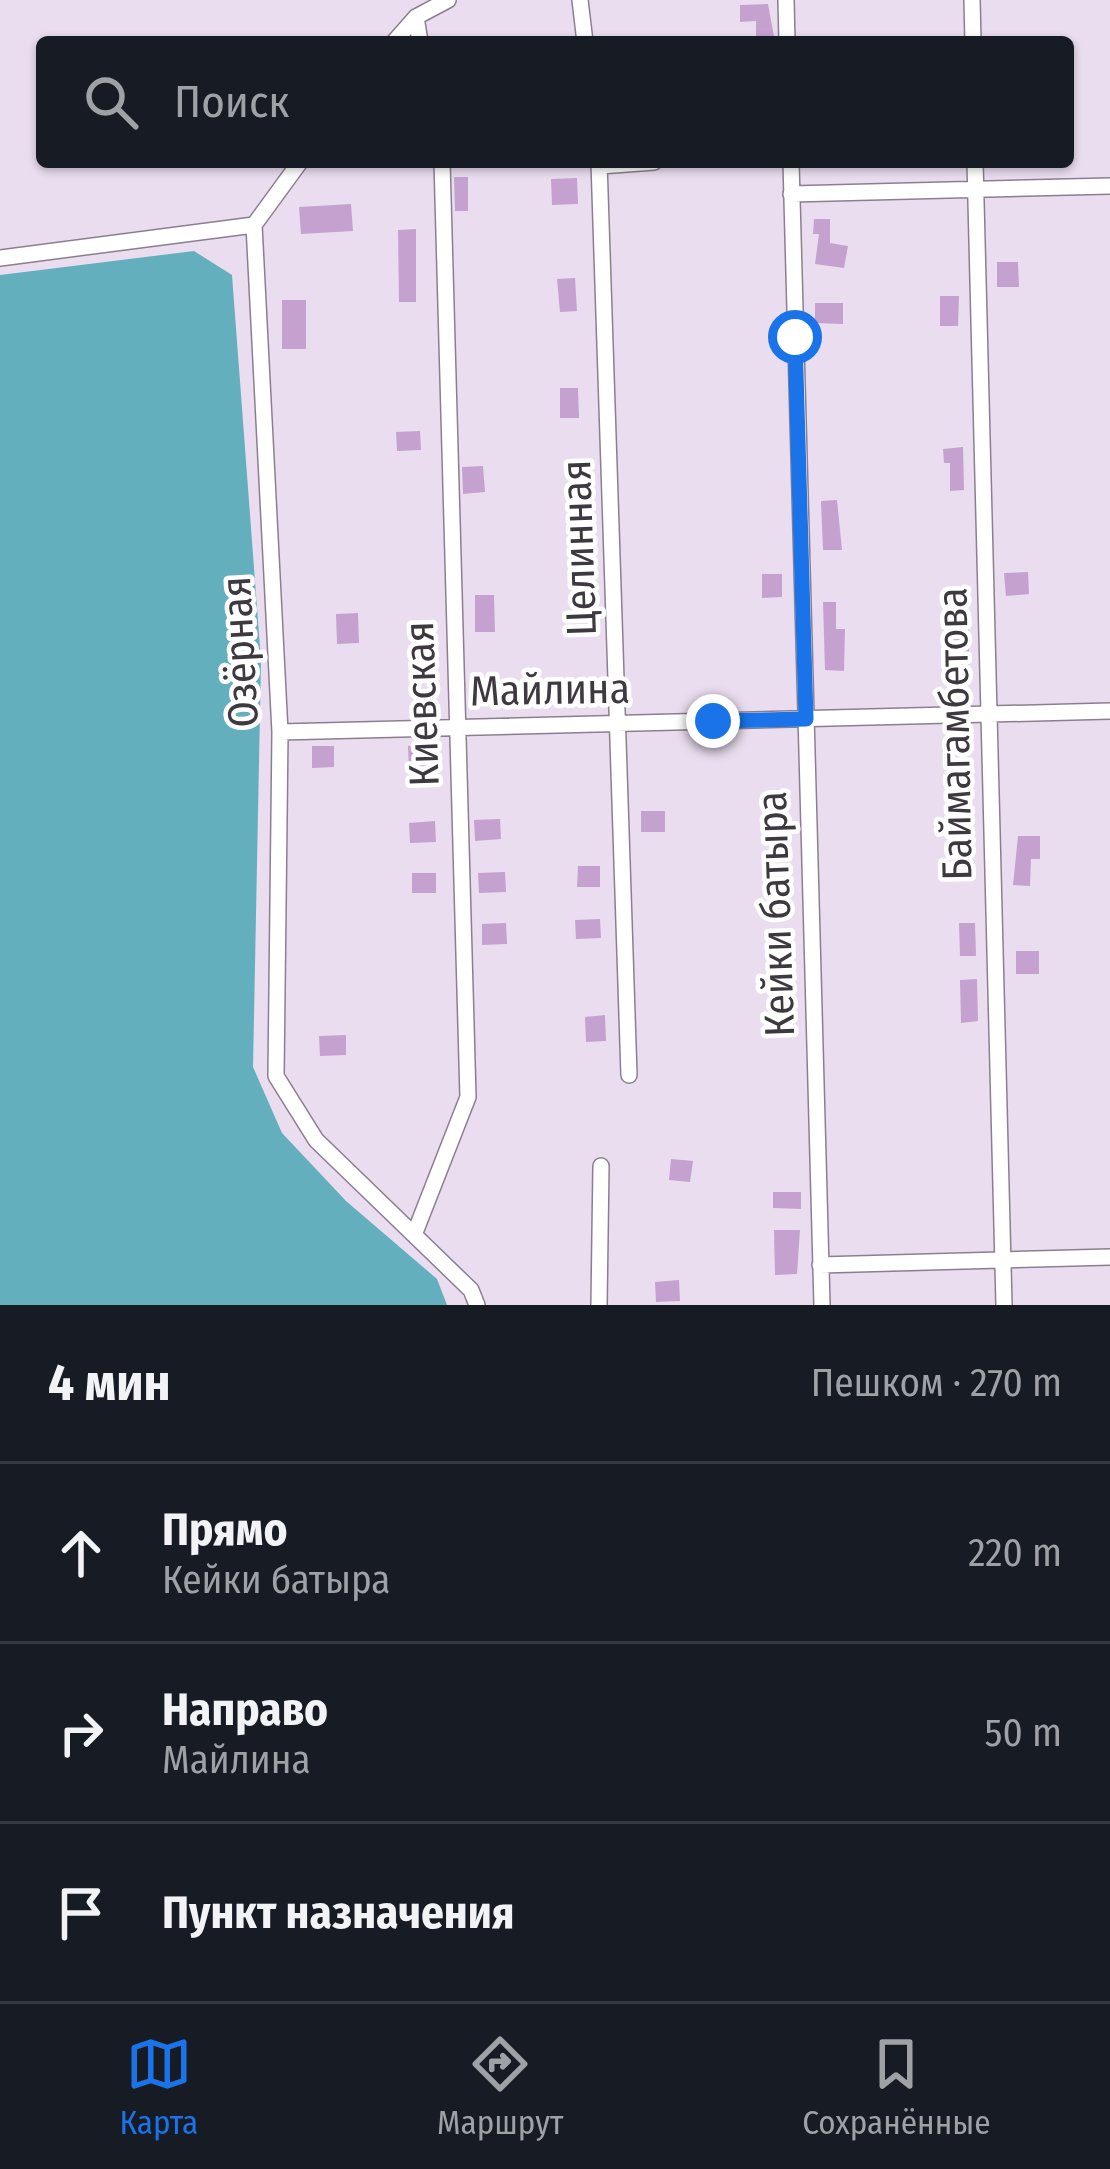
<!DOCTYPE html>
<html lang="ru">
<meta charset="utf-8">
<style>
:root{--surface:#171b24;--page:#20242c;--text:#f1f3f6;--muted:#9ea1a6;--line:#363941;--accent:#1a73e8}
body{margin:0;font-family:"Fira Sans Condensed",sans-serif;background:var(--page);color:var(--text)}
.stop{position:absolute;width:36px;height:36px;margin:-27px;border:9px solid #1a73e8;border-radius:50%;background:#fff}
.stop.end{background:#1a73e8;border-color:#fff;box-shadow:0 3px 12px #0008}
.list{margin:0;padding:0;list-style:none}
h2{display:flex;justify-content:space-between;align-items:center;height:156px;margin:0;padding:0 48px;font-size:51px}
h2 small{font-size:39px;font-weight:400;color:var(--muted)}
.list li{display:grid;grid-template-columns:78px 1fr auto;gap:36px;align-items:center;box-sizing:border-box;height:180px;padding:0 48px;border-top:3px solid var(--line)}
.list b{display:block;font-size:45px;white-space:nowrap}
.list p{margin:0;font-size:39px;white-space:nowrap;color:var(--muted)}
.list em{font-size:39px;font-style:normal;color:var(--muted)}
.icon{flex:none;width:66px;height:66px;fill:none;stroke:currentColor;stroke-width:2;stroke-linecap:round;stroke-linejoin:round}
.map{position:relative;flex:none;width:1110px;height:1305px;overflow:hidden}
.search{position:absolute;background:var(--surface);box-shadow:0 3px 9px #0004;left:36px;right:36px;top:36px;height:132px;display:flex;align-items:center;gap:30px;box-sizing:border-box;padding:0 42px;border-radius:12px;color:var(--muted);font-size:45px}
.sheet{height:696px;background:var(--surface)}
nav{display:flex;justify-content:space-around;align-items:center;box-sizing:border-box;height:168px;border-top:3px solid var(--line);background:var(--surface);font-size:33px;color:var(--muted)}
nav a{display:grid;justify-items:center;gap:6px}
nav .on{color:var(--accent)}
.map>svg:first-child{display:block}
.water{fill:#63afbd}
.building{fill:#c5a1d0}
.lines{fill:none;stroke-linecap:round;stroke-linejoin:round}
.minor-casing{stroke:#8b7f8f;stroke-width:18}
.minor{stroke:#fff;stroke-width:15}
.route{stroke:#1a73e8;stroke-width:15}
.labels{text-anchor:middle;stroke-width:9;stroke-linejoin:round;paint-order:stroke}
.street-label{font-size:42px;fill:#3e3940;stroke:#fff}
</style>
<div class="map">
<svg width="1110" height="1305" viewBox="0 0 1110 1305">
<rect width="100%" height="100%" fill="#eaddef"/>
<path class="water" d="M194,251L232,275L261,661L253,1067L282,1133L346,1201L437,1279L447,1305H0V275Z"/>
<path class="building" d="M768,4L775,42H756V21L740,22V5Z
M454,177H468V211H455Z
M577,178L578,204L552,205L551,179Z
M351,204L353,231L301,234L299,207Z
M814,219H830V243L848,246L844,268L815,264L819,234H813Z
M416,229V302H399L398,230Z
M997,262H1018L1019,287H997Z
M575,278L577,311L560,312L557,279Z
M940,296H959L958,326H940Z
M282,300H306V349H282Z
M815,303H843V324L815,323Z
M560,388H578L579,418H560Z
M420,431L421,450L397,451L396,432Z
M963,447L964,490L950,491V463H944L943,449Z
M483,466L485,492L463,494L462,467Z
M837,500L842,550H823L821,501Z
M1028,572L1029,594L1006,596L1004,573Z
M762,574H782V597L762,598Z
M475,595H494L495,632H475Z
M823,602H836V629H845L844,671L825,670Z
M358,613L359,643L337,644L336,614Z
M969,616V667H946L945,645H954L953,617Z
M431,745L432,765L409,766L408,746Z
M312,746H334V767L312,768Z
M641,811H665V832H641Z
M500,819L501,839L475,841L474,820Z
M435,821L436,842L410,843L409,823Z
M1018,836H1040V859H1031L1030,886L1013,885Z
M578,866H600V887H577Z
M505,872L506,892L479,893L478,873Z
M412,873H436V893H412Z
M600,919L601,938L576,939L575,920Z
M506,923L507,944L482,945V924Z
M959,923H975L976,956H960Z
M1016,951H1039V974H1016Z
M977,979L978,1021L961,1023L960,980Z
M605,1015L606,1041L586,1042L585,1017Z
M346,1035V1055L320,1056L319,1036Z
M671,1159L693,1161L690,1182L669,1180Z
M773,1192H801V1209L773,1208Z
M774,1230H800L797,1274L775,1275Z
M679,1280L680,1301L656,1302L655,1282Z"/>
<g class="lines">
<g class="minor-casing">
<path id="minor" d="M580,0L585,42
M786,0L787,42
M972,0L973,42
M416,17L420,42
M394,42L416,17L448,0
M599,162L629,1075
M791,162L822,1305
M975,162L1004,1305
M600,166L654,162
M791,194L1110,186
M254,225L280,732L276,1076L316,1140L471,1290L477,1305
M254,225L300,162
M0,258L254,225
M280,732L1110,711
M414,1235L468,1097L442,162
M820,1265L1110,1257
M599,1305L601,1166"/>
</g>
<use href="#minor" class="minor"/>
</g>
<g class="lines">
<path class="route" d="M713,721L806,719L795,337"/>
</g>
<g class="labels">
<g class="street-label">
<text transform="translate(578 548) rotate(-92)" y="15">Целинная</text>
<text transform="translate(239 652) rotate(-93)" y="15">Озёрная</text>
<text transform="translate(550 689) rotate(-1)" y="15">Майлина</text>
<text transform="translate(421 704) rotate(-92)" y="15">Киевская</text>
<text transform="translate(954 734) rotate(-91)" y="15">Баймагамбетова</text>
<text transform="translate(775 914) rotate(-92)" y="15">Кейки батыра</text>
</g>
</g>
</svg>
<div class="stop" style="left:795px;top:337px"></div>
<div class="stop end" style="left:713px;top:721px"></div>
<div class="search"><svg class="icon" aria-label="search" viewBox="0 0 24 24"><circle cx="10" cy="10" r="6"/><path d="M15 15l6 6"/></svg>Поиск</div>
</div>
<section class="sheet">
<h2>4 мин<small>Пешком · 270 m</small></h2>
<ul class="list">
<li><svg class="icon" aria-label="ahead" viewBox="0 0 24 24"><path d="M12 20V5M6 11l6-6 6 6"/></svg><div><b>Прямо</b><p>Кейки батыра</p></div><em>220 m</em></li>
<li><svg class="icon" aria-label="right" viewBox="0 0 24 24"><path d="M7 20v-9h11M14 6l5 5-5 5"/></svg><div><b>Направо</b><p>Майлина</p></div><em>50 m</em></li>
<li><svg class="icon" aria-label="arrive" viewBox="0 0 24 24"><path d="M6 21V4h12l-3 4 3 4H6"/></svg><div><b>Пункт назначения</b></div></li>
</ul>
</section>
<nav>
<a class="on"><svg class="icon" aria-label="map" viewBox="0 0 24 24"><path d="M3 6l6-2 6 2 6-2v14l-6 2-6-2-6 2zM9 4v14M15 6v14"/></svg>Карта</a>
<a><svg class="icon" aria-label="directions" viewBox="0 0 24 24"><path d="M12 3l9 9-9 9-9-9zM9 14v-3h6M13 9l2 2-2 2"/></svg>Маршрут</a>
<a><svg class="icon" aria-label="saved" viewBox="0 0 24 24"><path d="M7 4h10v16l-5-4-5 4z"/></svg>Сохранённые</a>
</nav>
